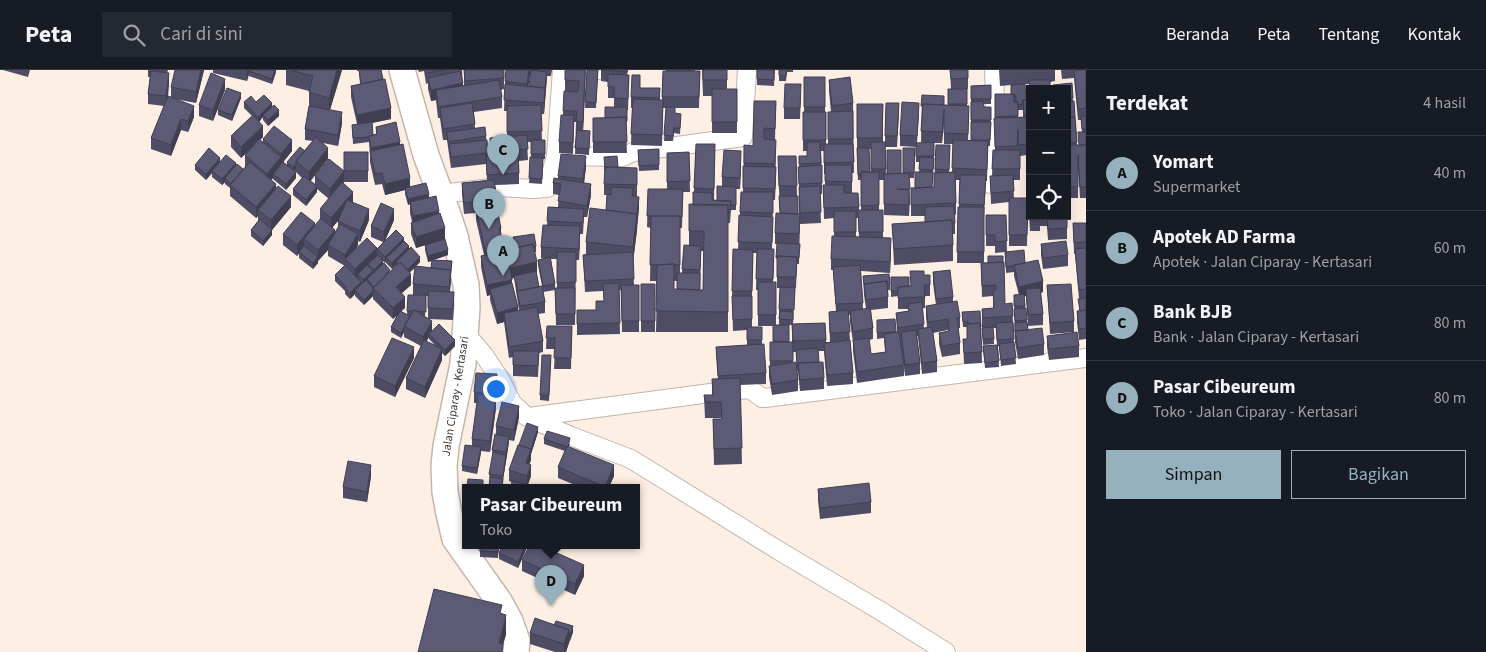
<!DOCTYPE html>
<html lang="id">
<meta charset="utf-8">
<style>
:root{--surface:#171b24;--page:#242831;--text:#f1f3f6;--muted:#9ea1a6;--line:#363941;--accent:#95b1bd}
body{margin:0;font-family:"Source Sans 3",sans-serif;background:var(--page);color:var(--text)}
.controls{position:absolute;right:15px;top:15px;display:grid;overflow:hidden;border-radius:0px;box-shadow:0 5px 20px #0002}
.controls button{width:45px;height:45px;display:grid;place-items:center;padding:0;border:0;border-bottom:1px solid var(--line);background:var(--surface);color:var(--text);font:25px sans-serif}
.you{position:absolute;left:495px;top:318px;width:18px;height:18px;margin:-12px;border:4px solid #fff;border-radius:50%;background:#1a73e8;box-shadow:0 0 0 8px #1a73e833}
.badge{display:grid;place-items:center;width:32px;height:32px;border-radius:50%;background:var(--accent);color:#111;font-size:16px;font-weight:700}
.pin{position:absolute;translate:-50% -41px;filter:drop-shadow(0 1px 2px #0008)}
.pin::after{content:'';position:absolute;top:26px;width:18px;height:15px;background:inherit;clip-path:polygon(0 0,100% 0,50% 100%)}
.popup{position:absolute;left:462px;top:414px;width:178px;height:65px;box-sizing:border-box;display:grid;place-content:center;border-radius:0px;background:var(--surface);filter:drop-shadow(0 1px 4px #0005);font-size:16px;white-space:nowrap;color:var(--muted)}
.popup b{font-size:19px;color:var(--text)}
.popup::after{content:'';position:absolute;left:50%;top:100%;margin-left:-10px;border:10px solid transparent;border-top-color:var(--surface)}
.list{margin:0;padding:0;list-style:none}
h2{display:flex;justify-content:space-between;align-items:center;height:65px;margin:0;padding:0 20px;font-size:21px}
h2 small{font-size:16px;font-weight:400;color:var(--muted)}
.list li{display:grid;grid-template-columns:32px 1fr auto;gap:15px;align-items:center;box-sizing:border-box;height:75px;padding:0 20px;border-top:1px solid var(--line)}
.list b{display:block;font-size:19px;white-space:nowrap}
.list p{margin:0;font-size:16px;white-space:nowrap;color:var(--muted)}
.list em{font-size:16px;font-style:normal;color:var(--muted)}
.actions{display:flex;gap:10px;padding:15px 20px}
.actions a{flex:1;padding:11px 0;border:1px solid var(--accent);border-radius:0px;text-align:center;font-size:18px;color:var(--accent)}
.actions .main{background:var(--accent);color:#111}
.icon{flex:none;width:28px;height:28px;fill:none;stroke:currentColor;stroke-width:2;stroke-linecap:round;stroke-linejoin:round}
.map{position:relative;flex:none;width:1086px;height:582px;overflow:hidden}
header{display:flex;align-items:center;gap:30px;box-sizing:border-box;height:70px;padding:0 25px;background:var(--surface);border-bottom:1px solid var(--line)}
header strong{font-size:24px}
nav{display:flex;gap:28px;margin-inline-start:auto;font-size:18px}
.search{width:350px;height:45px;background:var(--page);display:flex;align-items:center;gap:12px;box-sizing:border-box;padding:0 18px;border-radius:0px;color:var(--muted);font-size:19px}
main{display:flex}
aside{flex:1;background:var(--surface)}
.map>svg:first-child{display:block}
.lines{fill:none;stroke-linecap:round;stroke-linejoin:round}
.minor-casing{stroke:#c3b5ab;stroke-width:20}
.secondary-casing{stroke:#c3b5ab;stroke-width:28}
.minor{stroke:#fff;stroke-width:18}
.secondary{stroke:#fff;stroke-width:25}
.wall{fill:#4f4d65;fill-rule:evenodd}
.shaded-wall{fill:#403f52}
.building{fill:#5c5a75;stroke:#403f52}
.labels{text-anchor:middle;stroke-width:5;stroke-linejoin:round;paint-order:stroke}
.street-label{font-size:12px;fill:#3c3732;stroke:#fff}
</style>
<header>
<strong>Peta</strong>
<div class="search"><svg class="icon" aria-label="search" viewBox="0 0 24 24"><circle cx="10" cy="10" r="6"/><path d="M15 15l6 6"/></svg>Cari di sini</div>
<nav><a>Beranda</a><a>Peta</a><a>Tentang</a><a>Kontak</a></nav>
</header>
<main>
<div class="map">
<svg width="1086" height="582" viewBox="0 0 1086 582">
<rect width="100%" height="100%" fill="#fdefe4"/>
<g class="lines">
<g class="minor-casing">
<path id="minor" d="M562,0L556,86L623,87L633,82L743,67L747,0
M569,0H599
M990,114L995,32L994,0
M441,124L499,117L533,119L547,118L556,86
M466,264L484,285L500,309L512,333L527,347L571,366L631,389L781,482L879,540L946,582
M529,347L718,322L750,319L762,328H765L1086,288"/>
</g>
<g class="secondary-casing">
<path id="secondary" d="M402,0L426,85L447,142L455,166L466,215L467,237L463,294L446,376L444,396L445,422L449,444L455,469L499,531L510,551L517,571L516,582"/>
</g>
<use href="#minor" class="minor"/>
<use href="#secondary" class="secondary"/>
</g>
<path class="wall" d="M3,0H30L28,7Z
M148,0H168L167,3L169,14L168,27H171V17L204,0L196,33L175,29L194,47L188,62L181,60L171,86L151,79V68L164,36L148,34V24L150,7H148Z
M213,0H276V2L272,14L249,6V5L247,11L213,3Z
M286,0H342L330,40L342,53L338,76L323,73L328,89L310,111L315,114V106L344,101L368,82V112H344L343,113L353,133L369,150L360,172L358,171V175L356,179H377L383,172L371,167V156L394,150L385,171H404L420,192L416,196L431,198L432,191L428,192L425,180V175L416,178L411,164V153L412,152L410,143V134L408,135L405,124V120L385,125L382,114L375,115L370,92V85L369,72L353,74L352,55L357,54L351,27V16L360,14L359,1H357V0H381L391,49L372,53L373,65L376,64V57L400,75L410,117L429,127L439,143L448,185L433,190L452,191L450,222L454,233L453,250L428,249L432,261L455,276L445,286L442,283V290L425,328L406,319V308L421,276L404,267V262L401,268L391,262V257L397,245L393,249L373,229V226L364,235L355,226V224L350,229L345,224V221L335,211V205L345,196L328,186V180L318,191V193L313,199L299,188V183L297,186L283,175V164L315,156L320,150V139L329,129L317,119V122L306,136L293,125V119L302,108L296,102V100L295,101L296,108L286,120L273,109V108L271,110L276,119L291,137L272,160V165L263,176L251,166V160L258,151V146L256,148L230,126V118L225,114V112L222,115L212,107V103L206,110L195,100V95L220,91L236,95L243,99L245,97V85L250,79L241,88L231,77V66L252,46L244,38V32H256L272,37L279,46L268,56L263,50V47L259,52L263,67L260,70L263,73V69L292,81L283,92L287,95V92L305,81L313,71L305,70V59L309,36V21L286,15ZM338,151V158L335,162L332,158ZM383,191L385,193L386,191V193L392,199L396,195V196L390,202L383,193ZM415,198L413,214V225H408L407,245L401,241L405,238L402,223L411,215L410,202ZM426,226H428V248L425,247ZM429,267V269L435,275L426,271Z
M418,0H462L463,16H464V0H504V19L501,20L502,27V38L474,42L475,58L486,66L488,85L491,84L490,68L507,67V41H504L505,11L506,0H552L551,6H547L544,44H541L542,70H545V89H543L542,114L529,113L531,87V72H527L528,90L519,91V114L495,115L497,135L504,181L514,178L513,167L536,176V182H535L536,203L539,217L542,216L538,195V190L545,188H541V177L547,155L548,137H558L559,125L553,124V113L558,109V106L586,97L584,113L591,125L587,147H584L583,164H580L579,190H576L575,255H556L555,220L543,222L545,232V243L538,244L543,271V282L539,283L538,307L513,306V287L509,288L504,252L497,254L490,230V225L487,226L481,197V186L484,185L476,150V143L464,144L462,124V113L487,110L486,94L451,98L447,70H443L440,48H438L436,30L431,31L428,19V13L426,14L424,1L419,2ZM530,4H531L529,16H528ZM551,189H557V218H555V214ZM512,208H514L519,240H518L512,214Z
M586,0L583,60L590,61L589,85L575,84L576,52H574L573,84L559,83V72L563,45L564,21H565V10Z
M587,0H598L596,38H585Z
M601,0H628L627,5H629L628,40H627L626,56L627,83H593V48H605L614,37V28H608V12L601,11Z
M666,0H695V1H700L699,38H675V43L681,49L680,64L674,63L673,71H664L666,38H663L662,76L631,75L632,38H631V27L640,18H660V30H662L663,1H666Z
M702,0H727V19H737V63H712V26H703Z
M757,0H775L774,16L757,15Z
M779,0H793V2H787L786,11H779Z
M950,0H968V19H967V36L969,47L968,70H971V16L991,15V34H983L984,37L991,50L990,76H988L987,111H986L984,146V193H957L958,137H959L960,110H956V144L955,145V164H953V191L894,195L892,154L925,152V146H911V118H915L919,102L920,92H916V77L900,76V65L919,44L917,73H930L921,72L922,25L944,35H948V19H951ZM944,50V74H953L952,102H949L950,75H936L934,117H932L934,91V73H942Z
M999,0H1055V11L1050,12L1030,19V106H1028L1027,85L1020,86V110H1013L1014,128H1028L1027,176H1009V132L991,134L990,106H992L993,80H995V24H1011V15L1000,16ZM1029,14V19L1028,30H1026L1013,15ZM1018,40H1023V47H1018Z
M1061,0H1086V128H1080L1078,96V128H1067V19L1072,13L1073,31H1074L1077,75H1079L1082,62L1081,50H1078L1074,8L1062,9Z
M804,7H825V42H826V74H828V42H831L829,21V10L853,33L854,103H852V123H844H858L859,140H861V110H858L857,79V34H883V72H885L886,33L899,44L897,77H885L886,104L903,103L915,78L914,108H909L910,130L909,146L884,145V110H879V140H883V168L891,179L890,203L861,201L863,239H866L864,225L863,206L890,214V220H888V238L871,240L873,258V269L869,270L871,284L885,282L884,268L877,269V250L897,262L896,243L908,241V239H898V226L891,227V207L911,216L924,205H930V226H925V238H922L924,258L927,257L926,247V236L936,235L933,213V202L953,227V232L960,247V258H958L960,273V284L942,287L939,274V263L948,262V260L933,263L937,291V302L922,304L918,266H917L920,293V304L905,306L902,280L904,295V306L857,313L853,281V272L850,252V245H848L850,270L853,303V314L827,316L824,281H818L819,292L824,308V319L800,321L798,301H797L796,282H793V292L798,310V321L772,325L769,307V296H770V272H773V256H758V220H756L757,183H753L752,226V257H762V274L766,303V314L740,315L742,394L714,395L713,349H721V348H705L704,325H712V309H718L716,277L747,275V260L733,261L732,226L733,179H738L740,145L741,122H743L744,75L753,76L776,31L775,70L776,108L775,130H773L772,179L774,190L773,212H776V255L789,272H792V255H779V239L780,218H777V174H775V163L780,143L778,97L796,86L797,126L798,144H799V86H807V81H803V42H804ZM869,79H871V102H870ZM821,81H824V104H825V115H823L824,149L834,148V166L831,189V200H833L836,241L829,242L830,272H826L825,253L793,254L795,218H796L797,194H799L800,152V154L821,153L820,124H822V113ZM856,148H858L859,167H856Z
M225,20L213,51L199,46V35Z
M801,25L800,49H784V38Z
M241,28L232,51L218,45V40Z
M696,74H715L714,130H712L717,131L722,117V107L741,92L740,119H736V140H731L730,153H728V262H656L657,211H650L651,158L647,157L648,119H667V83L689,82L690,122H683L682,158H680V203H682L684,175L689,176V134L693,135L694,122ZM701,181H704L703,220H700ZM674,211H677V219H674Z
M659,79V100L639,101L638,80Z
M618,97L637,98V126H633L639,138L637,160L633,190L634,215H639V262H622L621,220H619L620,264L577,265V240H596L604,231L603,221L585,222L583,185L586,184V172L606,140L607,125H604V114Z
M1028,128L1030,146H1067V169L1048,170L1047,156H1040V161H1030Z
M986,145H1006L1007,182L1025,193L1043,222L1041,223L1043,244V255L1028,256L1026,226L1024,227L1028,260L1044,274V285L1018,289L1015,272L1014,231L1019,225L1014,206V202L1006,203L1005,182L995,183V176H986Z
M1073,153H1086V269L1079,270L1077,252V241H1079V229L1075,184H1074Z
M1041,174L1068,185V196L1043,199L1041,185Z
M981,193H988L1005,234L1012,233L1014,273L1016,294L1001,296L999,276H998L999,297L985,298L983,276L997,275L996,258H993L994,274L983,275L982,263V239L993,238V226L982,227Z
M641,214H655V262H641Z
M1047,215L1074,251V262L1050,264Z
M962,242L981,257L982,293L964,294L963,269H967V257H963Z
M547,256H572L571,299H554L555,279H546Z
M1047,266L1079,276V287L1049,290L1047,277Z
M551,285L549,331L540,330V325Z
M414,288L395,327L374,317V306Z
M497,315L495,327L496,338L490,382L481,381L477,404L462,401V396L472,376V369L477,333H474V322Z
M519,347L514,371L509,370L503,410V417L490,410L489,404L493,386L492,380L496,365V356Z
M538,362L531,384V390L529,394L531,406L527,417H525L509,411V400Z
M544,369L570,374L569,377L614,406L609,417H580L558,408V397L565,381L544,374Z
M371,406L367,432L343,428V417Z
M466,418V460H464L466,436L465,435V430Z
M818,419L871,432V443L820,449L818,430Z
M470,475H499L498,488L480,487V476H470Z
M503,475H528L518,498L499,489V483Z
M522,490L584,506L575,525L522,501Z
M573,562L566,582H555L530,574V563Z"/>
<path class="shaded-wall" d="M201,0H204L196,33V22Z
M247,0H250L249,1L247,11Z
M275,0H276V2L272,14V9Z
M337,0H342L329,43V28Z
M529,0H530V5L527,25V14Z
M586,0L583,63V52Z
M547,2V7L544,44V22Z
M169,3V14L166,37V26Z
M225,9V20L213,51V40Z
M463,13V24L436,20V30L431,31V20Z
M241,23V28L232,51V45Z
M272,33V39L263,45V47L258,53V47Z
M194,36V47L188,62V51Z
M391,38V49L357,56V45Z
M944,39V50L942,73V62Z
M279,40V46L268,56V50Z
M342,42V53L338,76V65Z
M181,49V60L171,86V75Z
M263,56V67L241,88V77Z
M292,70V81L281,95V84Z
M400,72V83L371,85V78Z
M328,78V89L309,113V102Z
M741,81V92L740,119V108Z
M586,86V97L583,120V109Z
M281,87V98L273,104V108L267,115V104Z
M220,88V93L212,101V103L206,110V104Z
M236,93V98L225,108V112L222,115V109Z
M296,94V100L293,103V97Z
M344,101V112L330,130V119Z
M296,102V108L286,120V114Z
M410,108V119L405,118V120L385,125V114Z
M276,114V125L258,140V146L256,148V137Z
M591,114V125L587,147V136Z
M317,116V122L306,136V130Z
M353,122V133L331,159V148Z
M429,124V129L410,132V134L408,135V129Z
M291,126V137L272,160V165L263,176V171L271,161V150Z
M639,127V138L637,155V144Z
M369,139V150L360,172V161Z
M394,139V150L384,173V162Z
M439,141V152L413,157V146Z
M637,144V160L633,193V177Z
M315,153V164L304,169V177L297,186V175Z
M580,156V167L579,190V179Z
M445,158V169L416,178V167Z
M499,158H501V169Z
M335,160V171L328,175V180L318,191V180Z
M358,164V175L348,191L345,189V196V185Z
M404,168V174L386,188V191L385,193V187Z
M891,168V179L890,203V192Z
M409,176V182L396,192V195L392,199V193Z
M377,178V189L368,194V197L358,204V208L355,210V199Z
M448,180V185L428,192V186Z
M318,187V193L313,199V193Z
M420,187V192L405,207V201Z
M383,191V197L374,205V200Z
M537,192V203L510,209V198Z
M451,200V211L449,228V217Z
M373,201V206L367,209V212L363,216V210Z
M411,204V215L396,228V217Z
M512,210V220L490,219V225L487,226V215Z
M1043,211V222L1026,226V219V226L1019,228V217Z
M361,212V218L355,220V224L350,229V223Z
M373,221V226L364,235V230Z
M405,227V238L393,249V238Z
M518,237V248L504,243V252L497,254V243Z
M432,251V262L429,264V267L423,278V267Z
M404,256V262L401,268V263Z
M455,270V276L445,286V280Z
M414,277V288L395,327V316Z
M442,279V290L425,328V317Z
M497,304V315L495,335V324Z
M496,327V338L490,382V371Z
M519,336V347L514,371V360Z
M538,357V362L531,384V390L526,404V393Z
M509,367V373L503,410V417H502L506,382Z
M481,377V383L477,404V398Z
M371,395V406L367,432V422Z
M531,395V406L527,417V406Z
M614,395V406L609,417H605Z
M525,475H528L518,498V492L525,477Z
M584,495V506L575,525V514Z
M506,545V565L501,582L499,573Z
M573,556V562L570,571V565Z
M569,560V571L566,582H564V574Z"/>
<path class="building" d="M175,0H201L196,22L171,17Z
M249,0H275L272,9L249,1Z
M290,0H337L329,28L309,22L313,6Z
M359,0H381L383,9L361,14Z
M426,0H445L426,3Z
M464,0H504V8L465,11Z
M506,0H529L527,14L505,11Z
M531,0L547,2L545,18L529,16Z
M565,0H585L583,52L576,51L577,41H563L564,21L578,22L579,11L565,10Z
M587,0H598L596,33L585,32Z
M601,0H627V2Z
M703,0H727V10H703Z
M757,0H774V10L757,9Z
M779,0H787L786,6L779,5Z
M950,0H968V8L951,9Z
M1074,0H1086V38L1078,39Z
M151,1L169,3L166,26L148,24Z
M460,1L463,13L431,20L428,8Z
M663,1H700L699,27H662Z
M211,3L225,9L213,40L199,35Z
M608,4L629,5L628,29L614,28V17H608Z
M632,5H640V18H660L659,28L631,27Z
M804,7H825V37H804Z
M850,7L853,33L832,36L829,10Z
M385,9L391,38L357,45L351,16Z
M499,10L502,27L438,37L436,20Z
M1029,10H1050V19H1030Z
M1072,13L1073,28L1067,29V19H1053V15Z
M505,14L545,18L544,33L504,30Z
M785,14H801L800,38H784Z
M1025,14L1026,30H1023V34L1018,35V32H1016V25L1014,26V24H1011V15Z
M991,15V29H971V16Z
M227,18L241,23L232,45L218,40Z
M712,19H737V52H712Z
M948,19H967V34H948Z
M1028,19H1030V45H1024L1023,30H1028Z
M995,24H1014V32H1018V46L995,47Z
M264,25L272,33L258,47L244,32L251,26L256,32Z
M922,25L944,26V35L923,34L922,36H921Z
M168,26L194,36L188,51L181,49L171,75L151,68Z
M633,29L663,30L662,65L631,64Z
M754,31H776L775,59L764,58V69L776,70L775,94L744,93V75L753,76Z
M983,31L984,37H991V50H971V32Z
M1067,31H1074L1075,47H1067Z
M902,32L919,33L917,66L900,65Z
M472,33L475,54L443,59L440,38Z
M886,33H899L897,66H885Z
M857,34H883L882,68H857Z
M923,34L969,36L968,64L944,63V39L942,62L921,61Z
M274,35L279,40L268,50L263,45Z
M541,35L542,61L507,62V36Z
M309,36L342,42L338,65L305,59Z
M605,37H627V51H626V47L605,48Z
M666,37H675V43L681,44L680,58H674L673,66L664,65Z
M853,41V69H828V42Z
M803,42H826V70H803Z
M253,45L263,56L241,77L231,66Z
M561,45H574L573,73L559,72Z
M1086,46V59H1082L1081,47Z
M626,47L627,72H593V48Z
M1030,47V74L1018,75V60L1017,76L995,77L994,48Z
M1067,47H1075L1077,72L1067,73Z
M372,52L373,65L369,66V67L353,68L352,55Z
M396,52L400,72L371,78L369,66L377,64L376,57Z
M971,52H991L990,70H971Z
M274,56L292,70L281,84L263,69Z
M485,57L486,66L448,72L447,62Z
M577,60L590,61L589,79L575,78Z
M1078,62H1086V75H1079Z
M527,65L528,79L491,82L490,68Z
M316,67L328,78L309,102L296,91Z
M259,69L281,87L267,104L245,85Z
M487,70L488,83L451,87L449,74Z
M531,70H545V84H531Z
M953,70L988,71L987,100L952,98Z
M807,72H820L821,93L799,94V86H807Z
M871,72H885L886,99H871Z
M934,72V86H916V73Z
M403,74L410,108L385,114L382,103L375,104L370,81Z
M696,74H715L714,119L694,118Z
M824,74H853L854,92L824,93Z
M936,75H950L949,100L935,99Z
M1067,75H1086V117H1080L1078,85V117H1067Z
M300,77L305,81L296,91V94L293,97L287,92Z
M209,78L220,88L206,104L195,95Z
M857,78H869L870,102H861V105H858Z
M903,78H915L914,103H903Z
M659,79V95L639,96L638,80Z
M1027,79H1030V95H1028Z
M724,80L741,81L740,108L722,107Z
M887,80H901V103L887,104Z
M993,80H1020V99H992Z
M344,82H368V101H344Z
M689,82L690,111L667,112V83Z
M518,83L519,103L487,105L486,85Z
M561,84L586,86L583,109L558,106Z
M226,85L236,93L222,109L212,101Z
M617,86L618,97H605V101L604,87Z
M778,86H796L797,116H779Z
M530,87L543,88L542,109L529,108Z
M920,87L934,88L933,100L919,99Z
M329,89L344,101L330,119L315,106Z
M250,92L276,114L256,137L230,115Z
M283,92L296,102L286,114L273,104Z
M237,94L243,99L231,114L225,108Z
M822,95V113L799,114L798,97Z
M825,95H852V112L825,111Z
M743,96L776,97L775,119L743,118Z
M605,97L637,98V115L604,114Z
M861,102H879V135L861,136Z
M915,102H933L932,117L915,118Z
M955,102L956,133L911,135V118L934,117V103Z
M909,103L910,119H897L909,120V135L884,134V104Z
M960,105H986L984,135L959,134Z
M1013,105L1014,121L991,123L990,106Z
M304,106L317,116L306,130L293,119Z
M554,108L591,114L587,136L558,131L561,114L553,113Z
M494,110L497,129L464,133L462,113Z
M342,112L353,122L331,148L320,139Z
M426,113L429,124L408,129L405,118Z
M823,115H844V123H858L859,137L824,138Z
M278,116L291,126L271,150L258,140Z
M717,116L736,117V135H731V131H717Z
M820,116L821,142L800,143L799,117Z
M611,117L633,118L632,126L639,127L637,144L606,140L607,124L611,125Z
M648,119H683L682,147H680V146H647Z
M693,122L712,123V130L731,131L730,142H728V135H693Z
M741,122H773V143L740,142Z
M436,126L439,141L413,146L410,132Z
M779,126H798V144L780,143Z
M1009,128H1028L1027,165H1009Z
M1028,128H1030V146H1040V150H1030Z
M347,130L369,139L360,161L338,151Z
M381,133L394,139L384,162L371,156Z
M496,134L501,158H499L504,179L486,184L476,139Z
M689,134L728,135V242L656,241L657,195L674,194V219L703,220L704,161H689Z
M954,136L955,153H952V150L925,152V137Z
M548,137L584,139L583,153L547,151Z
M958,137H984V182H957Z
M590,138L637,144L633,177L586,172Z
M858,140H883V162H859Z
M834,141H856V162H834Z
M301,142L315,153L297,175L283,164Z
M440,143L445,158L416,167L411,153Z
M776,143L800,144L799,164L775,163Z
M739,145L773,147L772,173L738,172Z
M986,145H1006L1007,171L995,172V165H986Z
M651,146H680V195H674V194L650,195Z
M1047,146H1067V158L1048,159Z
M321,148L335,160L318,180L304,169Z
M260,149L272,160L263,171L251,160Z
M952,150L953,175L894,179L892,154Z
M1073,153H1086V172L1074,173Z
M340,154L358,164L345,185L328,175Z
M543,155L580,156L579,179L541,177Z
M396,160L404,168L385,187L377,179Z
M534,164L536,176L534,177L533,174L515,178L513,167Z
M832,166L891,168L890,192L831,189Z
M367,168L377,178L355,199L345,189Z
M445,169L448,180L428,186L425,175Z
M404,171L409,176L392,193L386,188Z
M1066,171L1068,185L1043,188L1041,174Z
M777,173L800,174L799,188H797V187L777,186V188H776Z
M533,174L537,192L510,198L512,210L487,215L481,186Z
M684,175L701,176L700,200L682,199Z
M304,176L318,187L313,193L299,182Z
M411,177L420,187L407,200L400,192L398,194L396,192Z
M1086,178V219L1079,220L1075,179Z
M733,179L753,180L752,221H732Z
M757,179H774L773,209H756Z
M1024,180L1025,193L1014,195L1015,196L1006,197L1005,182Z
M557,182H576V212L557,213Z
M633,182L634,209L585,211L583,185Z
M378,185L383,191L374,200L368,194Z
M777,186L797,187L796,207H777Z
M988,186H1003V192L988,193Z
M550,187L555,214L543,216L538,190Z
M432,190L452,191L451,200L431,198Z
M1038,190L1043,211L1019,217L1014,195Z
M400,192L411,204L396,217L405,227L393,238L373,218Z
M1004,192L1005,234L1012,233L1013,246L983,248L982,239L994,238L993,220H996V215L982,216L981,193Z
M384,193L390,200L385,205L386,206L374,217L367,209Z
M345,195L361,212L350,223L345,218L346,217L335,205Z
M367,195L373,201L363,210L358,204Z
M860,195L863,233L836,234L833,197Z
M415,196L451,200L449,217L413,214Z
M950,200L953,227L936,229L933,202Z
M536,201L539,217L518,221L514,206Z
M910,201H924V205H930V215H924L925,227L898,228V217L911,216Z
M677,203H700V220L677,219Z
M889,204L890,214H887V211L864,214L863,206Z
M891,207H909V216L898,217V221H891Z
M366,210L373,218V221L364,230L355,220Z
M887,211L888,227L866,230L864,214Z
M758,212H776V245H758Z
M512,213L518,237L497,243L490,219Z
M619,213L620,253L577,254V240H596V231H604L603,214Z
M641,214H655V251H641Z
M1071,214L1074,251L1050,253L1047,215Z
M621,215H639V251H622Z
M542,216L545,232L520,236L517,221Z
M780,217L795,218L794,240L779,239Z
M555,218H575V244H556Z
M1040,218L1043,244L1028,245L1026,219Z
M428,221L454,222L453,239L428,238Z
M1024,224L1025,236H1014V225Z
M408,225H426V242L416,241L414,240L413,241H407Z
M732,226H752V249L733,250Z
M1086,228V240L1080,241L1078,229Z
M957,231L960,247L957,248L960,273L942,276L939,263L949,261L948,249L928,252L926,236Z
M922,232L924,254L898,258L896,243L909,241L908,234Z
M537,237L543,271L509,277L504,243Z
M870,238L873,258L853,262L850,241Z
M1026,238L1027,250L1015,251L1014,239Z
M414,240L432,251L423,267L404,256Z
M848,240L850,262L830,263L829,242Z
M1086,240V258L1079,259L1077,241Z
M400,241L410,246L401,263L391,257Z
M780,241L793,242V250L779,249Z
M980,241L981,257L980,253L968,254V251L963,252L962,242Z
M895,249L896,262L877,263V250Z
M1013,252L1014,269L997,270L996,253Z
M1027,252L1028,260L1015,261V253Z
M825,253L826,270L793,271L792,254Z
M980,253L982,282L964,283L963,269H967V254Z
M439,254L455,270L445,280L429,264Z
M773,255H789V272L773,271Z
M547,256H572L571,288H554L555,268H546Z
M747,257H762V270H747Z
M932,257L937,291L922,293L918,259Z
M993,257L994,269H983L982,258Z
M1042,258L1044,274L1018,278L1015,261Z
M916,260L920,293L905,295L901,262Z
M899,262L904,295L857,302L853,270L869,268L871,284L886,282L884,264Z
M1077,262L1079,276L1049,279L1047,266Z
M392,268L414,277L395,316L374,306Z
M424,270L442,279L425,317L406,308Z
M850,270L853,303L827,305L824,273Z
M770,272H793V291H770Z
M1014,272L1016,288L1001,290L999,274Z
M764,274L766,303L718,306L716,277Z
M997,275L999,291L985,293L983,276Z
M818,278L819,292L798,293L799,296H797L796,280Z
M513,281H539L538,296L513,295Z
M542,285H551L549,325H540Z
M796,292L798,310L772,314L769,296Z
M823,292L824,308L800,310L798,293Z
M476,303L497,304L495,324L474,322Z
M740,308L742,378L714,379L713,349H722L721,332H705L704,325H713L712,309Z
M478,324L496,327L490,371L472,369Z
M502,332L519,336L514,360L496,356Z
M527,353L538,357L531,379L519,375Z
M547,361L570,368L568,377L544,369Z
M495,364L509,367L506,382L492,380Z
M465,375L481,377L477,398L462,396Z
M518,375L531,379L526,393L531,395L527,406L509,400Z
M567,376L614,395L605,417L558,397Z
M493,382L506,385L503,406L489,404Z
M348,391L371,395L367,422L343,417Z
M490,407L503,409L502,417H489Z
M468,409L483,410V417H467Z
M512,411L525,414L524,417H511Z
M869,413L871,432L820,438L818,419Z
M466,418V430H465Z
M466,433V455H464Z
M480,475H499L498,482L480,481Z
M503,475H520L525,477L518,492L499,483Z
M530,475H539L584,495L575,514L522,490Z
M434,519L502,535L500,543L506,545L499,573L503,574L502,582H418Z
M535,548L569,560L564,574L530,563Z
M556,551L573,556L570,565L569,560L554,555Z"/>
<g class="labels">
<g class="street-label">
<text transform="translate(455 326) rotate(-81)" y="4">Jalan Ciparay - Kertasari</text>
</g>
</g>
</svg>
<div class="controls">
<button>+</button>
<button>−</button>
<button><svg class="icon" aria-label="locate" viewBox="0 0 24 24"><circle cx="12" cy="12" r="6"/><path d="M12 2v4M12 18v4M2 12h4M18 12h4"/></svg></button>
</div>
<div class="you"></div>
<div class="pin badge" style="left:503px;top:206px">A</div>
<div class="pin badge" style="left:489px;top:159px">B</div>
<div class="pin badge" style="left:503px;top:105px">C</div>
<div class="pin badge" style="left:551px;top:536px">D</div>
<div class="popup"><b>Pasar Cibeureum</b>Toko</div>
</div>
<aside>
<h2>Terdekat<small>4 hasil</small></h2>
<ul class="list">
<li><span class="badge">A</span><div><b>Yomart</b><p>Supermarket</p></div><em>40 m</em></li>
<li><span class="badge">B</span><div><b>Apotek AD Farma</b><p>Apotek · Jalan Ciparay - Kertasari</p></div><em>60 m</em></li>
<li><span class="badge">C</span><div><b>Bank BJB</b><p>Bank · Jalan Ciparay - Kertasari</p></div><em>80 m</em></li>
<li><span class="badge">D</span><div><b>Pasar Cibeureum</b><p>Toko · Jalan Ciparay - Kertasari</p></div><em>80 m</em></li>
</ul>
<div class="actions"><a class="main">Simpan</a><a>Bagikan</a></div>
</aside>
</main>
